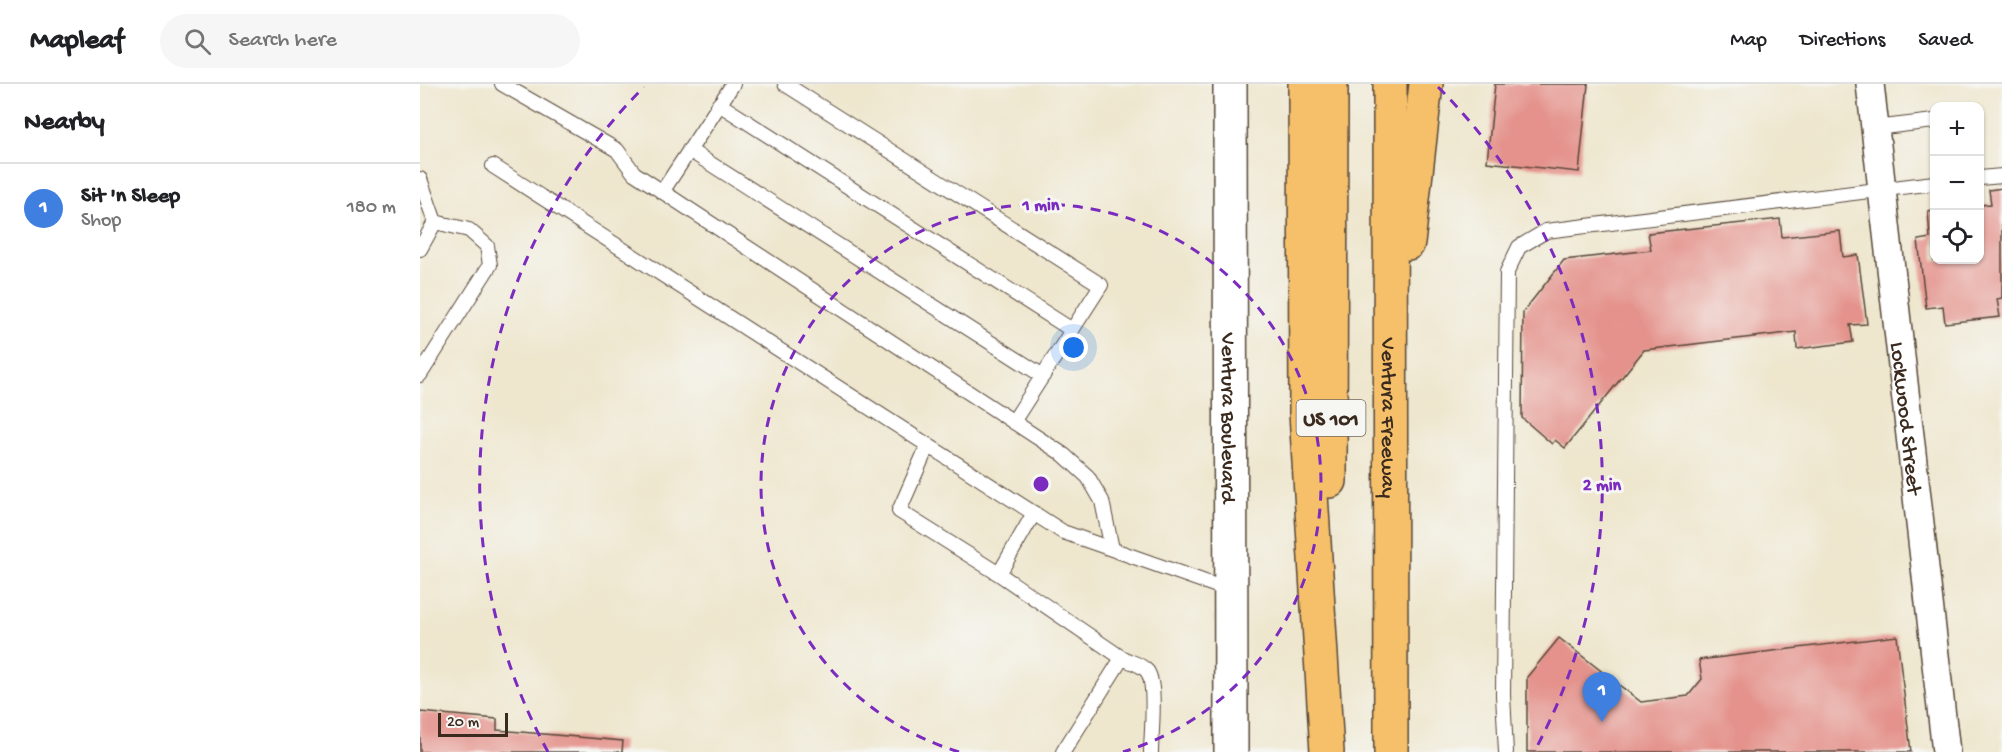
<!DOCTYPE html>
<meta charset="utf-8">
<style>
:root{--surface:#fff;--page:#f6f6f6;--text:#202124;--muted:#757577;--line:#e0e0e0;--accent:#0b8043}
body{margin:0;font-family:"Gochi Hand",sans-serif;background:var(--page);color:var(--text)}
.controls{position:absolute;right:18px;top:18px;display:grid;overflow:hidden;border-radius:12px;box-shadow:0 2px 4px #0004}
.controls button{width:54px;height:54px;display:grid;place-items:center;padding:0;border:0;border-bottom:2px solid var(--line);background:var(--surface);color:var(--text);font:30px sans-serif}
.scale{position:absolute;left:18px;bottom:15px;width:70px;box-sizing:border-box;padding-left:6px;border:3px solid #3b2a1e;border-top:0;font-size:16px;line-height:21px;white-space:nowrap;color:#3b2a1e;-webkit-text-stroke:4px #f6f6f2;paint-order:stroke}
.you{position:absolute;left:654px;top:264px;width:21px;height:21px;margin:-15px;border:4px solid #fff;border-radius:50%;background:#1a73e8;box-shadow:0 0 0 9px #1a73e833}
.badge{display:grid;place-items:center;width:39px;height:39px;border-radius:50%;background:var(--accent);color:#fff;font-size:20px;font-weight:700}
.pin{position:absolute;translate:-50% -50px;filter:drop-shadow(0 2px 3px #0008)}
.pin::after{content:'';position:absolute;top:32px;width:21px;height:18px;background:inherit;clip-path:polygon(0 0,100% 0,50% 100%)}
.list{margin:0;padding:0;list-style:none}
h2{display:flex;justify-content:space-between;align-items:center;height:78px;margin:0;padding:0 24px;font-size:26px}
h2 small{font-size:20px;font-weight:400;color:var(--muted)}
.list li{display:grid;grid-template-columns:39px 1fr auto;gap:18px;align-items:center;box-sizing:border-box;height:90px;padding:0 24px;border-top:2px solid var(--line)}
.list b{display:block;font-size:22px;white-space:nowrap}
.list p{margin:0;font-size:20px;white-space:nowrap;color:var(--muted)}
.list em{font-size:20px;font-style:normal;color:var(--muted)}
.icon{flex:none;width:33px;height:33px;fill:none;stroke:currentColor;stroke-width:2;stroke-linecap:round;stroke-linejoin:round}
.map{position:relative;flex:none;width:1582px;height:668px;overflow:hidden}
header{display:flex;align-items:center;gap:36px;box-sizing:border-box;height:84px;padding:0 30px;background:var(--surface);border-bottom:2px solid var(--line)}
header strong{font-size:28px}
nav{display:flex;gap:33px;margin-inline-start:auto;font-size:21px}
.search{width:420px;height:54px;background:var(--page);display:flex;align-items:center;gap:15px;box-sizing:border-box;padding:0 21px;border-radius:33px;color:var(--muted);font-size:22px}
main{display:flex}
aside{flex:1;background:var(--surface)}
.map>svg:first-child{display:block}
.building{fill:#e4928b}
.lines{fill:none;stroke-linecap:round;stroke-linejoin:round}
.service-casing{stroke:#564638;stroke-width:16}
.minor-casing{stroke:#564638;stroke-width:30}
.tertiary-casing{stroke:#564638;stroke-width:36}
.motorway-casing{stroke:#564638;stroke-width:36}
.service{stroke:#fff;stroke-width:14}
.minor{stroke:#fff;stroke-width:27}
.tertiary{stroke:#fff;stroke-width:33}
.motorway{stroke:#f6c06b;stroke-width:33}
.ring{fill:none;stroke:#7b2cbf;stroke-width:3;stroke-dasharray:10 8}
.labels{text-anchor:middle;stroke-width:6;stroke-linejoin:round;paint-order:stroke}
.shield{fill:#f6f6f2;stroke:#73675e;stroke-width:1.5}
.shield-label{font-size:21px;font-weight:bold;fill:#3b2a1e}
.street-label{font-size:22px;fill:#3b2a1e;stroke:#f6f6f2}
.centre{fill:#7b2cbf;stroke:#f6f6f2;stroke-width:3}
.ring-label{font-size:18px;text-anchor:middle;font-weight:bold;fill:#7b2cbf;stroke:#f6f6f2;stroke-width:6;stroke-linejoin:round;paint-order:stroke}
</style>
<header>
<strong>Mapleaf</strong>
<div class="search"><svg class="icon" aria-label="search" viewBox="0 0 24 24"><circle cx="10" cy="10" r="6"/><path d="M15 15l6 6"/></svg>Search here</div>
<nav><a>Map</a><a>Directions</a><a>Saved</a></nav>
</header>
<main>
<aside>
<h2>Nearby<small></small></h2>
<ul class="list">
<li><span class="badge" style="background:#3f7fe0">1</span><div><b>Sit 'n Sleep</b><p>Shop</p></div><em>180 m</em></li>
</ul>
</aside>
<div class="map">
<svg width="1582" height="668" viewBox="0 0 1582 668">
<rect width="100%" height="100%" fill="#f6f6f2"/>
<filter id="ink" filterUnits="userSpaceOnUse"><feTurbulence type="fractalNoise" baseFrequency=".0167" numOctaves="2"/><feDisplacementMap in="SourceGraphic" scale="12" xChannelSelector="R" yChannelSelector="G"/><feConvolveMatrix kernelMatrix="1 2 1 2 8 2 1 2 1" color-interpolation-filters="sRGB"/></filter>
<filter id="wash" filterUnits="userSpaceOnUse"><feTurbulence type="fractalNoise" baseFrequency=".008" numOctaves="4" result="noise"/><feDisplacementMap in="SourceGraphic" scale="24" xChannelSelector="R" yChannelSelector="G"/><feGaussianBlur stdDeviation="1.35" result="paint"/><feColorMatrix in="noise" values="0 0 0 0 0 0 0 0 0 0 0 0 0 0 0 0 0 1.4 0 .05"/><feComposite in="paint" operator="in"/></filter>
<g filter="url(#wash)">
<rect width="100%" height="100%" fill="#eee6cd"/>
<g id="blocks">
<path class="building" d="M1075,0H1168L1159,88L1067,78Z
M1582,104V214L1577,215L1580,233L1525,239L1523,222L1506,224L1498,156L1510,154L1508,127L1514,126V176H1560V121L1571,120L1569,106Z
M1360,135L1362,153L1420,147L1423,173L1438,171L1447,240L1430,241L1433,258L1377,265L1376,248L1224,266L1145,364L1135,356L1132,360L1102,334L1103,228L1144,176L1231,166L1228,149Z
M1477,552L1491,668H1107V593L1139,554L1221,618L1268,612L1282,595L1279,576Z
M0,628L77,635V646L203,657L202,668H0Z"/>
</g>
</g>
<g filter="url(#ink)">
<use href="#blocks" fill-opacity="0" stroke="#564638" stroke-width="1.5"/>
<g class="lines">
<g class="service-casing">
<path id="service" d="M82,0L197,66L214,89L644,371L668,393L682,417L692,465
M365,0L681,201L593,338
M299,20L652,246
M1455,44L1514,37
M269,66L623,292
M73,82L643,448L811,507
M1560,94L1582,92
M0,95L15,138
M242,108L313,0
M0,165L15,138L49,146L67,162L70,181L0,291
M508,361L479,427L579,490
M614,429L579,490L702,574L643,668
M702,574C710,578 721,580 727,587C737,600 731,651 731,668
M1086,668L1083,611L1087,188L1099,163L1126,147L1514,99"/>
</g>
<g class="minor-casing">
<g id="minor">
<path id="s1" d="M1450,0L1526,668"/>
</g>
</g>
<g class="tertiary-casing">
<g id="tertiary">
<path id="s2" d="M810,0L811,668"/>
</g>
</g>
<g class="motorway-casing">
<g id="motorway">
<path d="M885,0L886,329L907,668"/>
<path id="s3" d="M970,0L971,668"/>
<path d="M988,159L1006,0"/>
<path d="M910,397L911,0"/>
</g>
</g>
<use href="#service" class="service"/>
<use href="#minor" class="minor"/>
<use href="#tertiary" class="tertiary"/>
<use href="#motorway" class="motorway"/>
</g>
</g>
<g class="ring">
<path d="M539 668A280 280 0 1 1 703 668"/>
<path d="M128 668A561 561 0 0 1 224 3M1018 3A561 561 0 0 1 1114 668"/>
</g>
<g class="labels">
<rect class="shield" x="876.5" y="316" width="69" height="36" rx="4.5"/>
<g class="shield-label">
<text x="911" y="341">US 101</text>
</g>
<g class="street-label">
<text dy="8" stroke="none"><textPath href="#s2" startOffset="334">Ventura Boulevard</textPath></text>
<text dy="8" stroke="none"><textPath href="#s3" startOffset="334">Ventura Freeway</textPath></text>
<text dy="8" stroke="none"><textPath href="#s1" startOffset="336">Lockwood Street</textPath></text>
</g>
</g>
<circle cx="621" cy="400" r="9" class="centre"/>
<g class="ring-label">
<text x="621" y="126">1 min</text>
<text x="1182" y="406">2 min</text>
</g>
</svg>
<div class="controls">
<button>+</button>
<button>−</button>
<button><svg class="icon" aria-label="locate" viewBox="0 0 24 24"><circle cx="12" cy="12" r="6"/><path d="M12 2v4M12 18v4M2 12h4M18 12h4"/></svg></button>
</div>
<div class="scale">20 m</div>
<div class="you"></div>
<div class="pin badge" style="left:1182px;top:638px;background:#3f7fe0">1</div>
</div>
</main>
